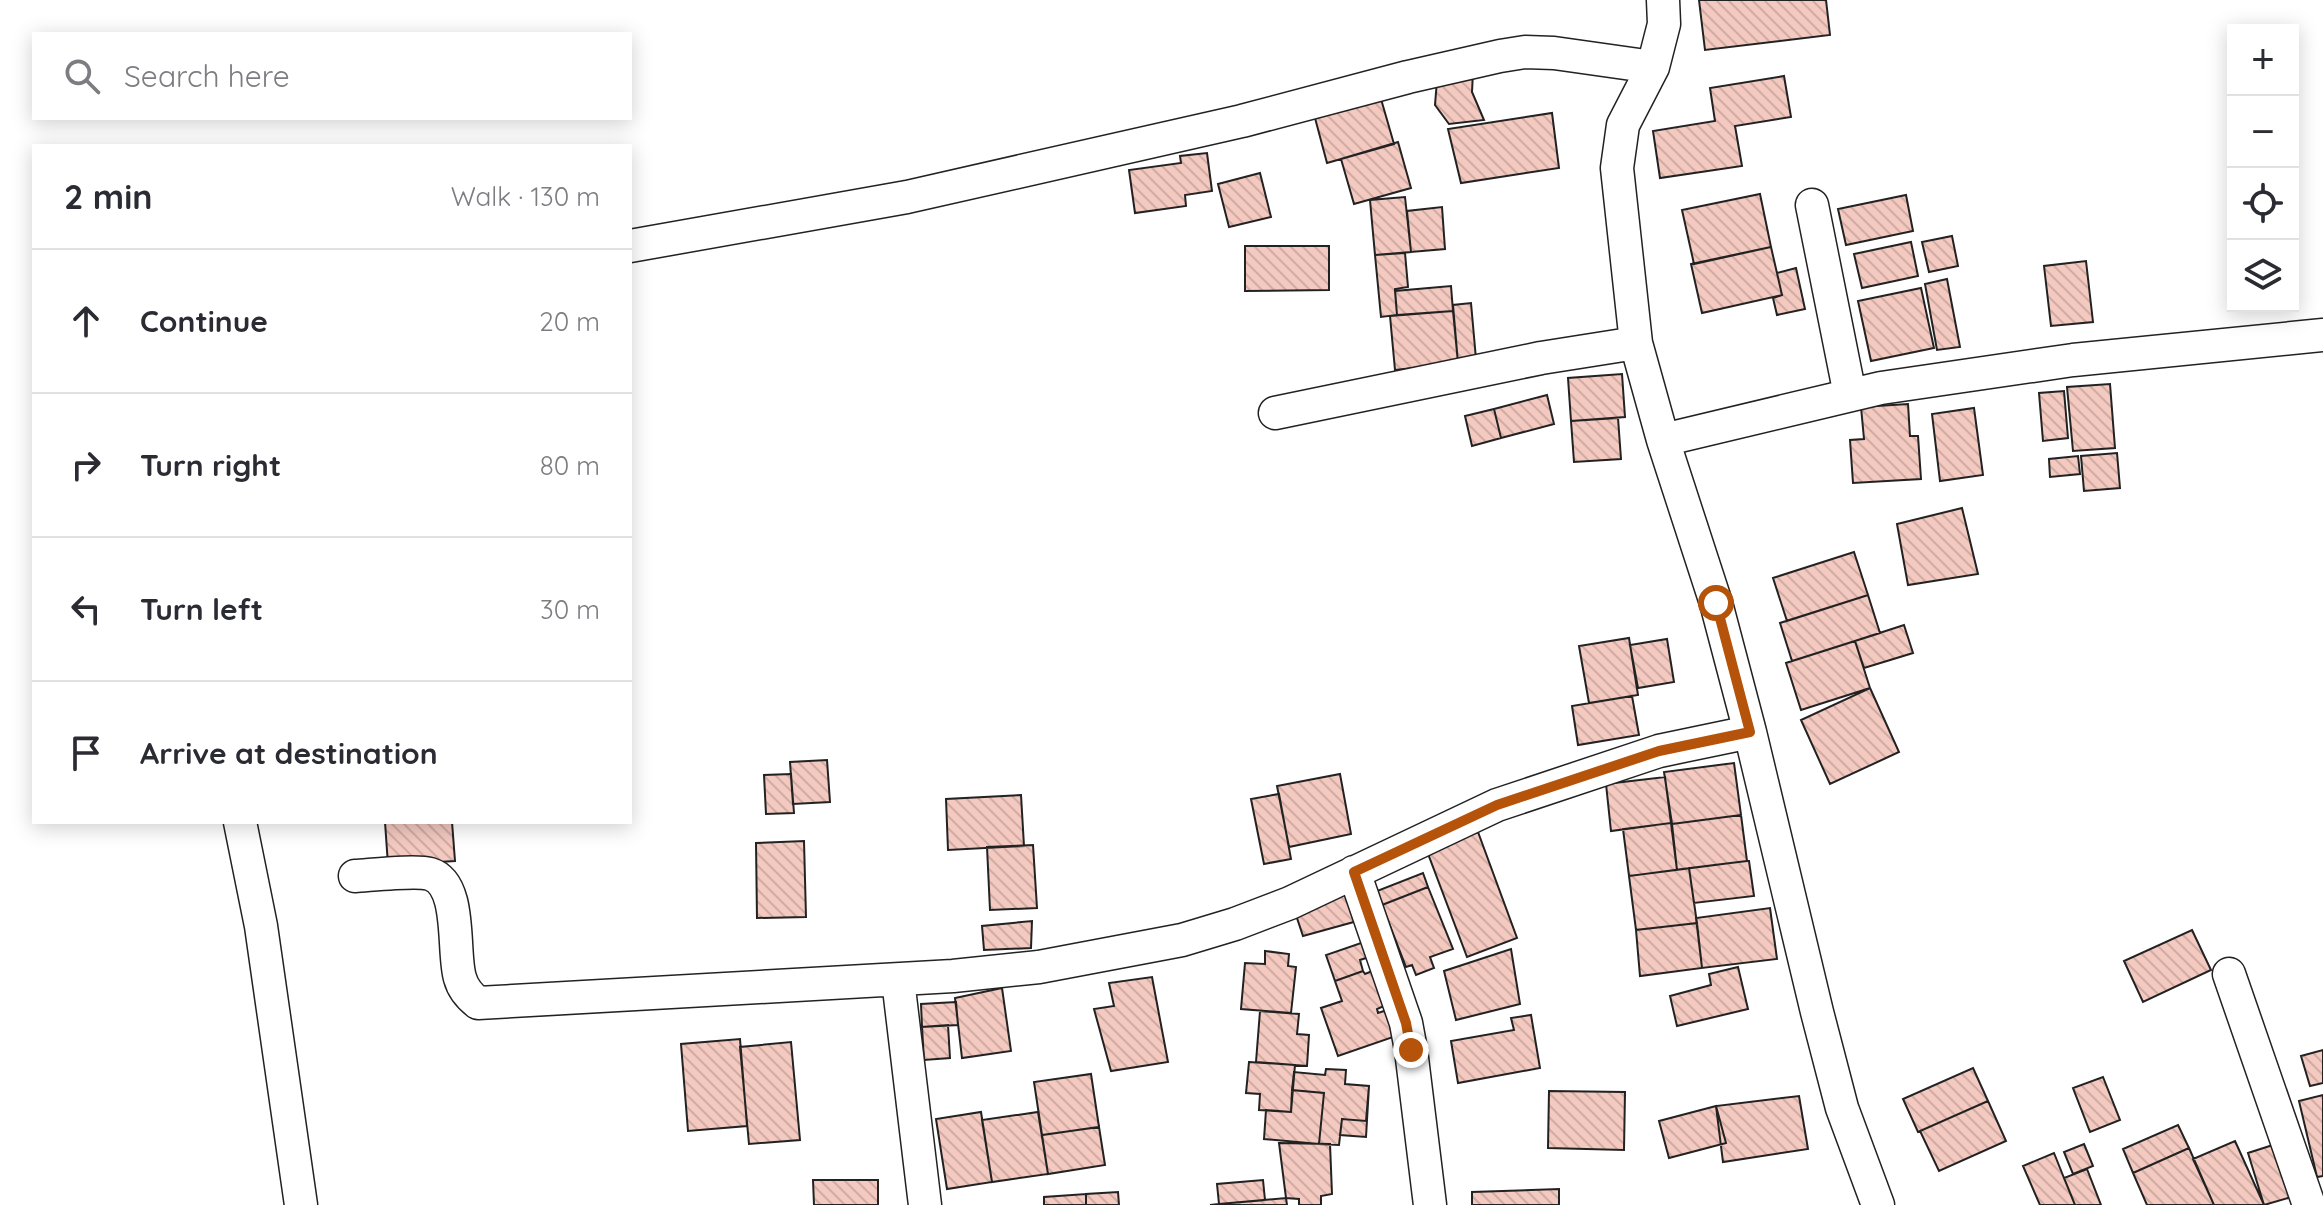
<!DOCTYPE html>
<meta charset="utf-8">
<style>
:root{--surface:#fff;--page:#f7f7f7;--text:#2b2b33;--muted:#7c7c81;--line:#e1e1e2}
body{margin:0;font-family:Quicksand,sans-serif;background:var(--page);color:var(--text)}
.controls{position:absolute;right:24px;top:24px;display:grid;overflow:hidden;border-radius:0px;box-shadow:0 4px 20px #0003}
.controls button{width:72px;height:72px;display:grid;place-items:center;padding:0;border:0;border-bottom:2px solid var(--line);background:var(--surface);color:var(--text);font:40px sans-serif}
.stop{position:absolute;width:24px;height:24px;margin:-18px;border:6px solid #b45309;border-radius:50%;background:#fff}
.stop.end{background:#b45309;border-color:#fff;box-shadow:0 2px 8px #0008}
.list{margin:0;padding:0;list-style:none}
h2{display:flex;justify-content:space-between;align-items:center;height:104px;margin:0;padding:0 32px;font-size:34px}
h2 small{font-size:26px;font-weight:400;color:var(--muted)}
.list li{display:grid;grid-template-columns:52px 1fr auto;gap:24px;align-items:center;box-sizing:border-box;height:144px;padding:0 32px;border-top:2px solid var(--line)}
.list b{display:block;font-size:30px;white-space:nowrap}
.list em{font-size:26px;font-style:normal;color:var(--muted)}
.icon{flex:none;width:44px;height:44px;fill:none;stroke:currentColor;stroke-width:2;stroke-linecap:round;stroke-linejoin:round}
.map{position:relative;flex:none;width:2323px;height:1205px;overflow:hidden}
.search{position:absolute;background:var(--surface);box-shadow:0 4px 20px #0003;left:32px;top:32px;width:600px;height:88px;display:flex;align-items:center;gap:20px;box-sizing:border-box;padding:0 28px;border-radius:0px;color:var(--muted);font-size:30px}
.panel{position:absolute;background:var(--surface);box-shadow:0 4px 20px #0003;left:32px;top:144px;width:600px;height:680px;border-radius:0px}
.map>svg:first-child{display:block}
.building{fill:url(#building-back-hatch);stroke:#222;stroke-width:2}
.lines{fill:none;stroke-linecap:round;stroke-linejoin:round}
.minor-casing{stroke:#222;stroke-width:35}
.minor{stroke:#fff;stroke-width:32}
.route{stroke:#b45309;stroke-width:10}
</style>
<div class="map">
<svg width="2323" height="1205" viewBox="0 0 2323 1205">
<defs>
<pattern id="building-back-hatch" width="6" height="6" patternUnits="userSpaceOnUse" patternTransform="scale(2)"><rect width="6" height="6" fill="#f3c9c0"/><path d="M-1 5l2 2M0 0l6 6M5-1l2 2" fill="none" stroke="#d0aca5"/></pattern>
</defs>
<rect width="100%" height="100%" fill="#fff"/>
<path class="building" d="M1699,0H1826L1830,35L1705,50Z
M1473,72L1472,92L1484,120L1449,124L1435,105L1437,80Z
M1784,76L1791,117L1735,126L1742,166L1660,178L1653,131L1715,121L1710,88Z
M1381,99L1394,144L1327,163L1315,118Z
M1552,113L1559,168L1461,183L1448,129Z
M1398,142L1411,188L1354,204L1341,159Z
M1207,153L1212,191L1185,195L1186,206L1135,213L1129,170L1181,163L1180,156Z
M1260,173L1271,217L1229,227L1218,184Z
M1760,194L1771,247L1694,264L1682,210Z
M1906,195L1913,231L1846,245L1838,209Z
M1405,197L1411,252L1375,255L1370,200Z
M1442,207L1445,249L1411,252L1407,211Z
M1952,236L1958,266L1929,272L1922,242Z
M1911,242L1918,276L1862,288L1854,254Z
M1245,246H1329V290L1245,291Z
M1771,247L1782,295L1702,313L1691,264Z
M1405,253L1408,287L1395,289L1397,315L1381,317L1375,255Z
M2086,261L2093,322L2051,326L2044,266Z
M1796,268L1805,309L1777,315L1773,298L1782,295L1777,273Z
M1947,279L1960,347L1937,350L1925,284Z
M1451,286L1453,311L1397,315L1395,291Z
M1921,288L1934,348L1871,361L1858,301Z
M1471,303L1476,359L1458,363L1453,305Z
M1453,311L1458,363L1395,370L1390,316Z
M1622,374L1625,417L1571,421L1568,378Z
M2110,384L2115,448L2073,451L2067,387Z
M2064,391L2068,438L2043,441L2039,393Z
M1547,395L1554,424L1501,438L1494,409Z
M1908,404L1910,436H1918L1921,479L1853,483L1850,440L1864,439L1861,407Z
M1974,408L1983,475L1940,481L1932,414Z
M1494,409L1501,438L1472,446L1465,416Z
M1618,418L1621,459L1574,462L1571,421Z
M2117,453L2120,488L2084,491L2081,456Z
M2078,456L2080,474L2050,477L2049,459Z
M1962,508L1978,574L1908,585L1897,524Z
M1854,552L1868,595L1787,621L1773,578Z
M1868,595L1880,633L1792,661L1780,623Z
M1904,625L1913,653L1864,668L1855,641Z
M1629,638L1638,695L1589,703L1579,646Z
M1667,639L1674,682L1638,688L1630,645Z
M1855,641L1870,688L1801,710L1786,663Z
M1870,688L1899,752L1830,784L1801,720Z
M1632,696L1639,735L1578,745L1572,706Z
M827,760L830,802L793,804L790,762Z
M1734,763L1741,815L1672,824L1664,772Z
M791,774L794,813L766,814L764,775Z
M1340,774L1351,834L1289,847L1277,786Z
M1665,777L1671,823L1611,831L1606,784Z
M1279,794L1291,859L1264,864L1251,799Z
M1021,795L1024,846L948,850L946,799Z
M1741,815L1747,861L1677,870L1672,824Z
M385,822H452L455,861L388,865Z
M1671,823L1677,870L1629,876L1623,829Z
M1478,832L1517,938L1467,957L1427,851Z
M804,841L806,917L757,918L756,843Z
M1033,845L1037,908L990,910L987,847Z
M1747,861H1749L1754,896L1694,903L1689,868Z
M1689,868L1697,923L1636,930L1629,876Z
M1423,873L1428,887L1382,905L1377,891Z
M1352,884L1361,920L1303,936L1293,906Z
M1428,887L1453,949L1430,957L1434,968L1416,975L1412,965L1406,967L1382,905Z
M1770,908L1777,959L1702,968L1696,918Z
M1032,921L1031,948L984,950L982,926Z
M1697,923L1702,968L1640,976L1636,930Z
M2192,930L2211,970L2143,1002L2124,961Z
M1364,942L1369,957L1360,960L1363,971L1335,981L1326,955Z
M1511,949L1520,1004L1456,1020L1444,971Z
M1265,951L1289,954L1288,966L1296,967L1291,1013L1241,1009L1245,963L1265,964Z
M1738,967L1748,1009L1677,1026L1670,996L1711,985L1709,974Z
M1363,971L1365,974L1372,971L1384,1006L1377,1009L1378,1013L1390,1009L1399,1035L1338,1056L1321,1008L1342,1001L1335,981Z
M1152,977L1168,1062L1111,1071L1094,1009L1114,1006L1109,983Z
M1002,988L1011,1051L962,1058L955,998Z
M956,1002L958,1025L922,1027L921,1004Z
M1260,1011L1299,1014L1297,1034L1309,1035L1307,1066L1256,1062Z
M1531,1015L1540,1068L1458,1083L1451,1041L1514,1030L1511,1018Z
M948,1025L950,1058L924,1060L922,1027Z
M740,1039L747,1126L688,1131L681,1044Z
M791,1042L800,1140L749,1144L740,1047Z
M2323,1050V1083L2310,1086L2301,1056Z
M1249,1062L1295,1065L1291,1112L1259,1110L1260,1094L1246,1093Z
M1973,1068L1988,1101L1918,1132L1903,1099Z
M1326,1069L1346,1070L1345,1084L1369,1086L1366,1121L1342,1119L1339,1145L1319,1144L1324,1093L1292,1090L1294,1072L1325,1075Z
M1091,1074L1099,1127L1042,1135L1034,1082Z
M2103,1077L2120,1120L2090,1132L2073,1088Z
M1369,1086L1366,1137L1340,1135L1342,1119L1366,1121Z
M1292,1090L1324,1093L1319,1144L1264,1139L1266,1110L1291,1112Z
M1549,1091L1625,1092L1624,1150L1548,1148Z
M2323,1095V1176L2317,1177L2299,1101Z
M1799,1096L1808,1149L1723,1162L1716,1106Z
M1988,1101L2006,1141L1939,1171L1920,1131Z
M1716,1106L1726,1143L1669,1158L1659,1121Z
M981,1112L992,1182L947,1189L936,1119Z
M1038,1112L1048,1174L992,1182L982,1120Z
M2178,1125L2189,1148L2133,1173L2123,1149Z
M1099,1127L1105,1165L1048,1174L1042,1135Z
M2235,1141L2264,1205H2214L2193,1159Z
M1279,1143L1330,1144L1332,1194L1321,1196V1205H1299V1199L1286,1198Z
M2279,1143L2295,1196L2264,1205L2248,1153Z
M2084,1144L2093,1166L2073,1174L2064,1152Z
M2189,1148L2214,1205H2147L2133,1173Z
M2054,1153L2064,1178L2075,1205H2040L2023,1166Z
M2087,1169L2101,1205H2075L2064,1178Z
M813,1180H878V1205H814Z
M1263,1180L1265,1200L1219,1204L1217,1184Z
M1559,1189V1205H1472V1192Z
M1118,1192L1119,1205H1086V1194Z
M1086,1194V1205H1044V1197Z
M1286,1198L1287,1205H1210L1219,1204Z"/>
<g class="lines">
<g class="minor-casing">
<path id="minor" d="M1663,0L1664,24L1653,67L1623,125L1617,168L1636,343L1663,440L1716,603L1750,732L1817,1012L1842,1108L1878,1205
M1812,205L1850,395
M630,246L907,197L1242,121L1408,77L1500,56L1525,52L1554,53L1653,67
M1275,413L1541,358L1636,343
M1663,440L1881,388L2073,360L2323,335
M240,822L261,926L301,1205
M1354,872L1406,1023L1411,1050L1430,1205
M355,876C372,875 416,870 430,874C463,884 452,953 460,978C463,989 469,996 478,1003L953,976L1039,967L1182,940L1235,924L1290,903L1497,805L1659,751L1750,732
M2229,974L2309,1205
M898,980L925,1205"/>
</g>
<use href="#minor" class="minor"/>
</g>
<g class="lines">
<path class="route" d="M1411,1050L1406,1023L1354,872L1497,805L1659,751L1750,732L1716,603"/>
</g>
</svg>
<div class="controls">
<button>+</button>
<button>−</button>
<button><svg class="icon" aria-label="locate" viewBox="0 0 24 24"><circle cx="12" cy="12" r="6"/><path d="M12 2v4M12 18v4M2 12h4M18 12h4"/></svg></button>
<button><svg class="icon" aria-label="layers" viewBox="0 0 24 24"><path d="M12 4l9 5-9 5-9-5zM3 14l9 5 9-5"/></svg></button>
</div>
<div class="stop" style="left:1716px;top:603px"></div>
<div class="stop end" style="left:1411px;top:1050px"></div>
<div class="search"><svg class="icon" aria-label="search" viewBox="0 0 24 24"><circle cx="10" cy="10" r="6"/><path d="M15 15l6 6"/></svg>Search here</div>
<section class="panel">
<h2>2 min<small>Walk · 130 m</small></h2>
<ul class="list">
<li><svg class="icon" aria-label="ahead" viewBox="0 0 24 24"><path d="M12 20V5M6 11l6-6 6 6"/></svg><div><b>Continue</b></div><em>20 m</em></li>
<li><svg class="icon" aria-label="right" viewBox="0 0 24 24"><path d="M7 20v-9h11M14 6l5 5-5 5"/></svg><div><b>Turn right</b></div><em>80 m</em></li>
<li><svg class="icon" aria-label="left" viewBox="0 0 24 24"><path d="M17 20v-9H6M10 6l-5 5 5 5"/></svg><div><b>Turn left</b></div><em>30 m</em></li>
<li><svg class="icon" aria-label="arrive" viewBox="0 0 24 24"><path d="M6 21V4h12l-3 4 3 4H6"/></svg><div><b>Arrive at destination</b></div></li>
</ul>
</section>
</div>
